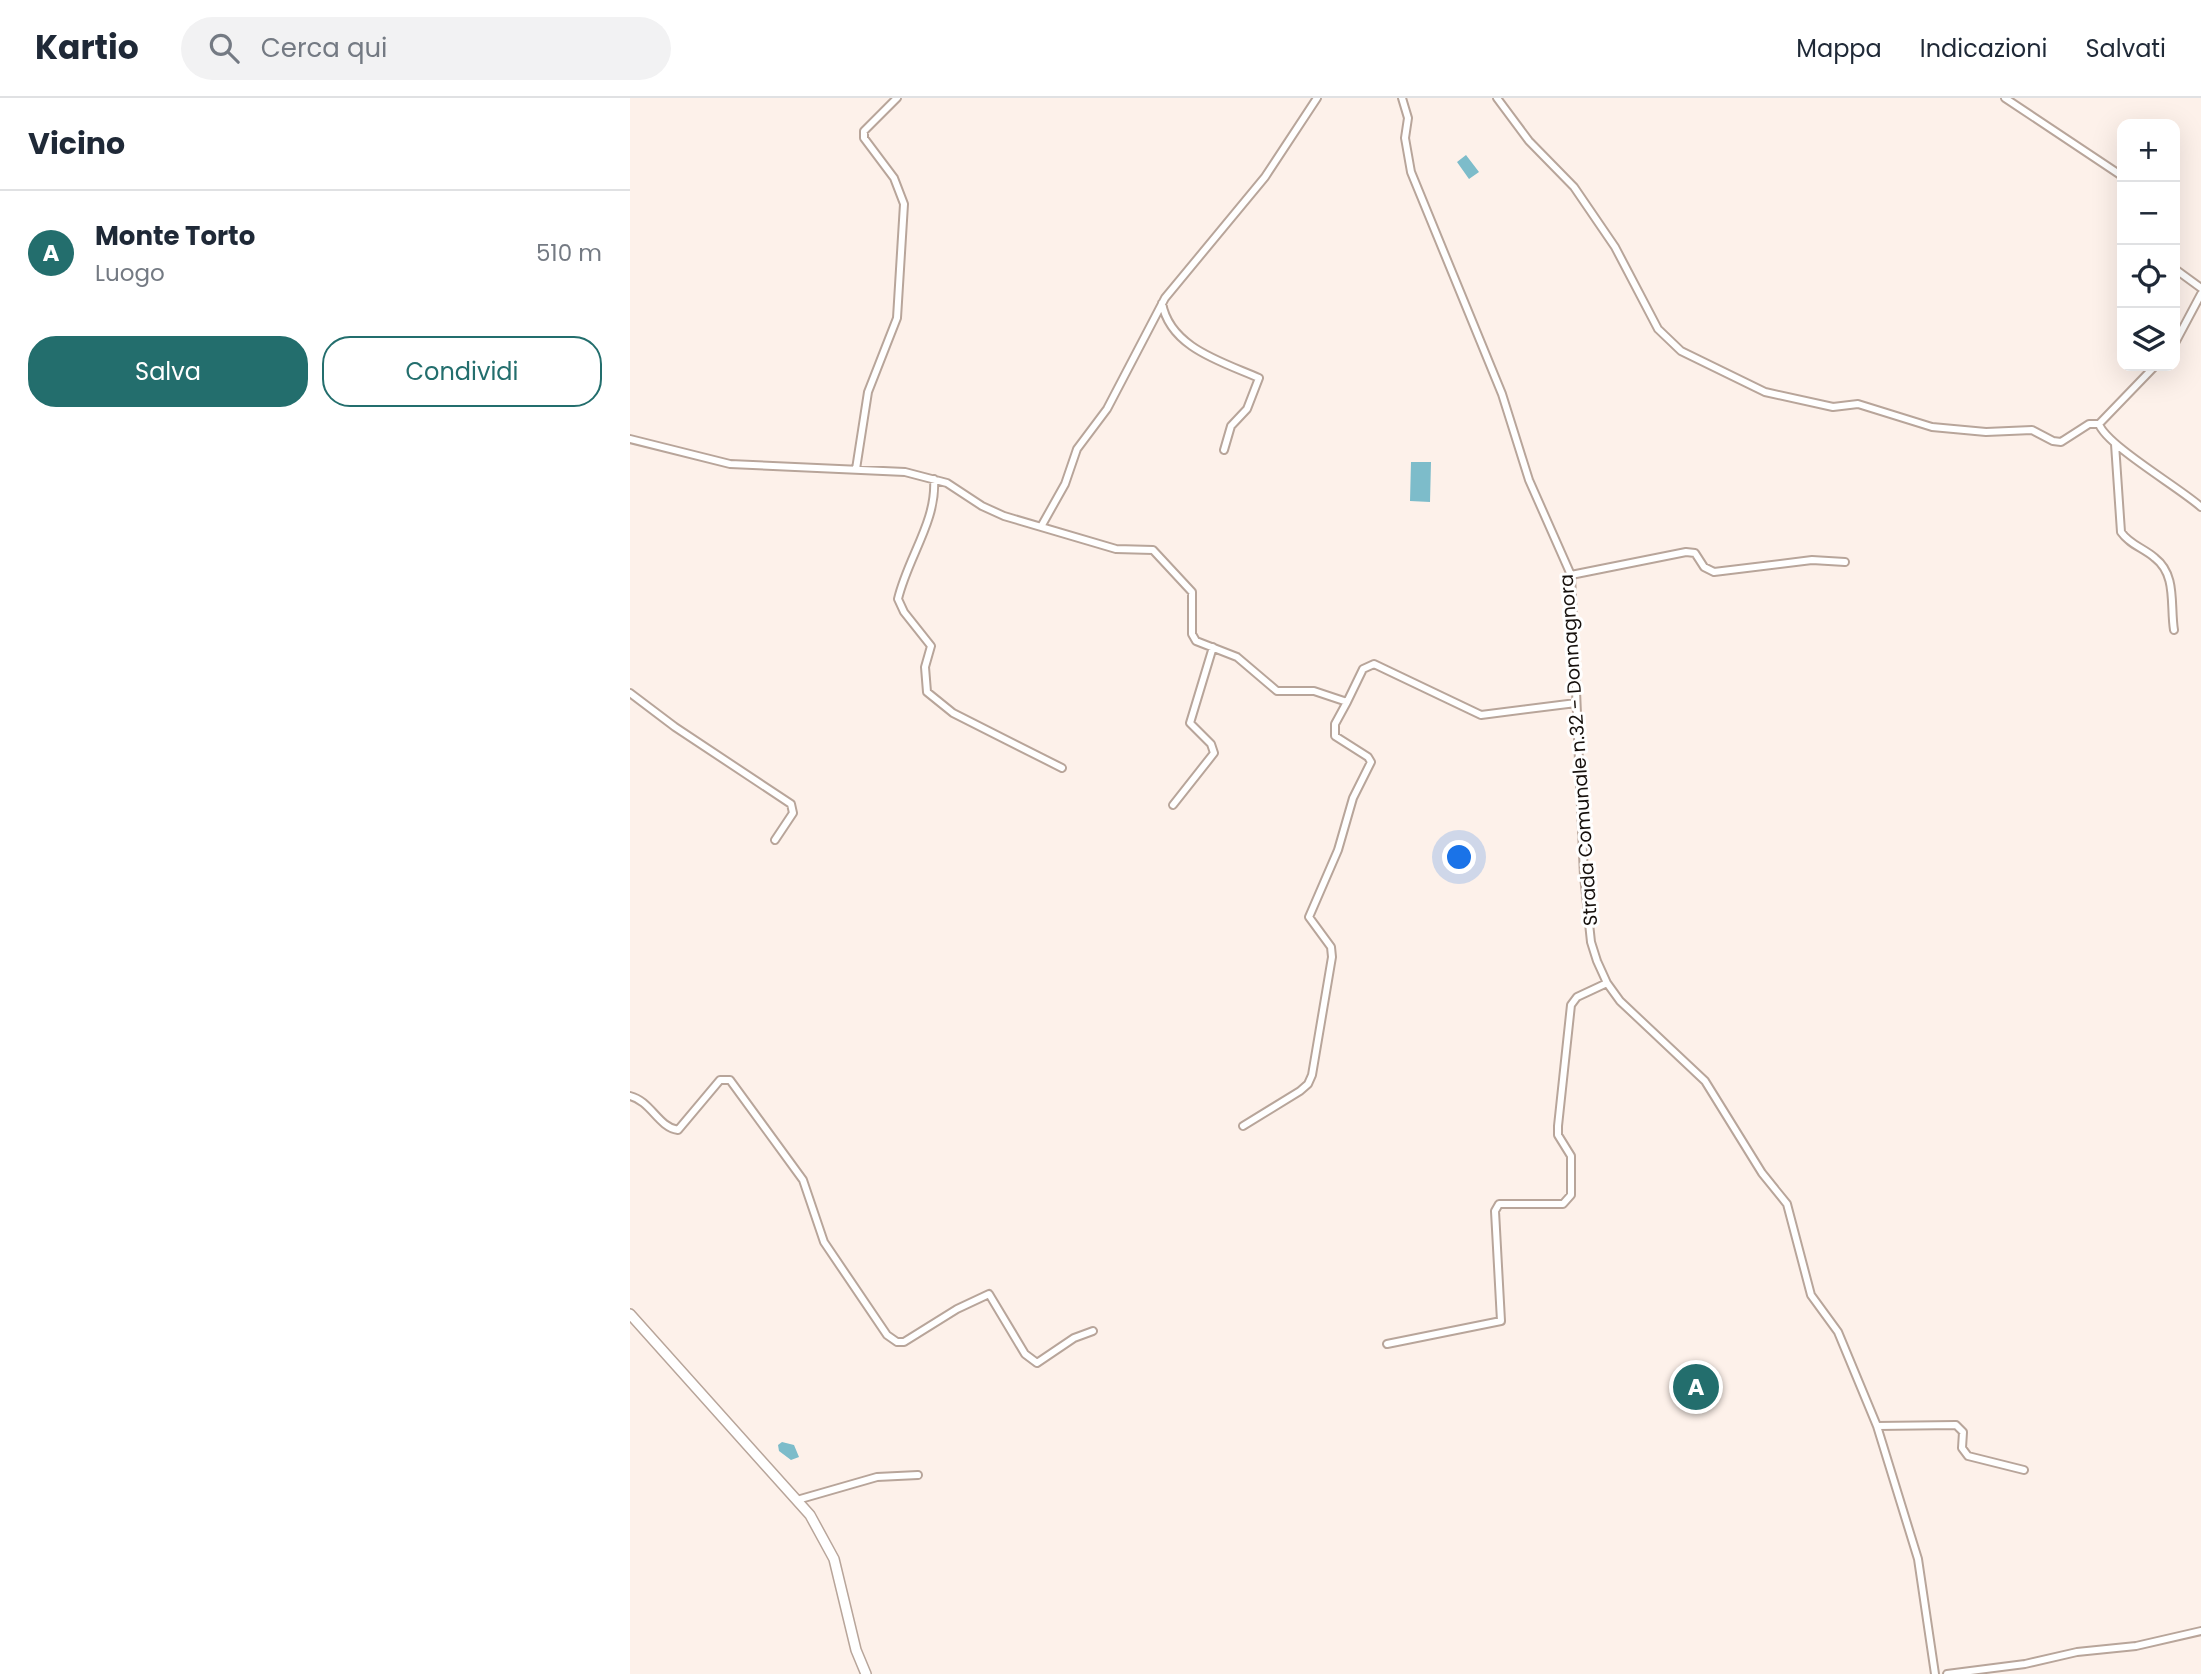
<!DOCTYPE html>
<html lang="it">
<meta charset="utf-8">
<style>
:root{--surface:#fff;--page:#f2f2f3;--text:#1f2937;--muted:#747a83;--line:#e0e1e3;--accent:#236e6d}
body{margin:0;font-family:Poppins,sans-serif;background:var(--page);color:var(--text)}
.controls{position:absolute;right:21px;top:21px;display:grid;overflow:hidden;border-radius:14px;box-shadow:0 7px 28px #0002}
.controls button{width:63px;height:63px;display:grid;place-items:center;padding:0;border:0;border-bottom:2px solid var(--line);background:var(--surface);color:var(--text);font:35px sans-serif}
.you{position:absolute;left:830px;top:760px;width:24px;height:24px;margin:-18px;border:5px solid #fff;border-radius:50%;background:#1a73e8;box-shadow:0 0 0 10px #1a73e833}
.badge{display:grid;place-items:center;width:46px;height:46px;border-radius:50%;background:var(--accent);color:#fff;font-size:23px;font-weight:700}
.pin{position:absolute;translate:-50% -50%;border:4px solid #fff;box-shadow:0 2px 7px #0006}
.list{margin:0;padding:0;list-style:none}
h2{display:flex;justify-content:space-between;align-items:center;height:91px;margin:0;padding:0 28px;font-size:30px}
h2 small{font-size:23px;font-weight:400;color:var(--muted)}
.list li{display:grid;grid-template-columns:46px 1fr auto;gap:21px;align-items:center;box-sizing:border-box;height:126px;padding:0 28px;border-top:2px solid var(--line)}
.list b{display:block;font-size:26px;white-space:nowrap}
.list p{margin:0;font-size:23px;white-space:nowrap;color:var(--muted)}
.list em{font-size:23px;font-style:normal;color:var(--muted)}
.actions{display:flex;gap:14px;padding:21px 28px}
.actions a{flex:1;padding:16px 0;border:2px solid var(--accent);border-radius:28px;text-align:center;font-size:24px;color:var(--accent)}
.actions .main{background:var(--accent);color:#fff}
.icon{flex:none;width:38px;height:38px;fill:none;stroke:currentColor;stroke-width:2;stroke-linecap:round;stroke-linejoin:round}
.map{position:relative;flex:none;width:1571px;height:1576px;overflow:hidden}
header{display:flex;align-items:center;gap:42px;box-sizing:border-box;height:98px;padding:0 35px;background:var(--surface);border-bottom:2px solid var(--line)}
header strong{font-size:33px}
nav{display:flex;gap:38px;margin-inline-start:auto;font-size:24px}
.search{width:490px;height:63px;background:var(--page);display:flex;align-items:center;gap:18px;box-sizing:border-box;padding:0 24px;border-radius:38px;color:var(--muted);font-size:26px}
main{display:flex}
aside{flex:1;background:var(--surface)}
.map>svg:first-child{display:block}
.water{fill:#7dbcca}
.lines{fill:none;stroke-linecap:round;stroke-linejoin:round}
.street-casing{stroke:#b8a59a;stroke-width:10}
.secondary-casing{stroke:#b8a59a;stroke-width:12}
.street{stroke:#fff;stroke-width:6}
.secondary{stroke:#fff;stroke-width:9}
.labels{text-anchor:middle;stroke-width:6;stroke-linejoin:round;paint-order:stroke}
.street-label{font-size:19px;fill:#16100c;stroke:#fff}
</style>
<header>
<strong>Kartio</strong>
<div class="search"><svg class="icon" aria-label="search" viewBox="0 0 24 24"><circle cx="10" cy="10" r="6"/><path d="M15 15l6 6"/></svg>Cerca qui</div>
<nav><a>Mappa</a><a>Indicazioni</a><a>Salvati</a></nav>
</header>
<main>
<aside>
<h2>Vicino<small></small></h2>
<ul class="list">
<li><span class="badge">A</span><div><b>Monte Torto</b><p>Luogo</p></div><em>510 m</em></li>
</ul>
<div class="actions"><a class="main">Salva</a><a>Condividi</a></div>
</aside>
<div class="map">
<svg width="1571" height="1576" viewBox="0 0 1571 1576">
<rect width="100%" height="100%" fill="#fdf1ea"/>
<path class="water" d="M836,57L849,74L839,81L827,64Z
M781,364H801L800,404L780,403Z
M152,1344L164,1347L169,1359L161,1362L149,1353L148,1347Z"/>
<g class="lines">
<g class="street-casing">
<path id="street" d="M772,0L778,20L775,40L781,74L872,296L899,382L941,477L954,778L961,844L967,863L977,885L990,903L1075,983L1132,1075L1157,1106L1181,1197L1208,1234L1247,1328L1288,1461L1305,1576
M867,0L899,43L944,89L985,149L1028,231L1051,253L1135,294L1203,309L1228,306L1302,329L1356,334L1402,332L1423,343L1431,344L1459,326H1469L1525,268
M1375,0L1492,78
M1545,171L1571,190
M532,205C540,250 593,264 629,280L617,311L601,328L594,352
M1545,245L1571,196
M1469,326C1476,347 1550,390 1571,409
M0,341L100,366L275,374L317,385L352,408L374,418L486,451L523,452L562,494V536L566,543L607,559L647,593H684L717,604L733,571L744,566L851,617L946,605
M1485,346L1491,434C1500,447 1514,450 1525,460C1547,477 1540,507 1544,532
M226,371L238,294L267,220L274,106L264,80L234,40V33L267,0
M304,381C307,423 278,459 268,501L274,514L301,548L295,569L297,594L323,615L432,670
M412,427L435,386L447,351L477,311L535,200L635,79L687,0
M941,477L1056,454L1065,455L1074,469L1084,474L1182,462L1215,464
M0,595L45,629L161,706L163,715L145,742
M543,707L584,655L581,646L560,625L583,549
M0,998C21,1003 28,1029 48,1032L90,982H100L173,1082L194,1144L257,1237L267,1244H274L327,1211L359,1196L395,1256L407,1265L444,1240L463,1233
M613,1028L670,993L678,986L682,977L702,859L701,849L679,819L708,752L723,700L741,664L738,659L705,638V626L717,604
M757,1246L871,1223L865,1113L869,1106H933L941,1097V1058L928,1037V1028L941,907L947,899L977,885
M1247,1328L1326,1327L1333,1334L1332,1350L1338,1358L1394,1372
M167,1402L247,1379L288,1377
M1317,1576L1395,1566L1447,1554L1506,1548L1571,1533"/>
</g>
<g class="secondary-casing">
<path id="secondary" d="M0,1216L180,1417L204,1461L226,1552L236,1576"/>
</g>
<use href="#street" class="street"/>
<use href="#secondary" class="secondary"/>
</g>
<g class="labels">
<g class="street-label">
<text transform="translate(948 652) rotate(-94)" y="7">Strada Comunale n.32 - Donnagnora</text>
</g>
</g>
</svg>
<div class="controls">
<button>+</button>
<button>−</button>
<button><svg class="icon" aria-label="locate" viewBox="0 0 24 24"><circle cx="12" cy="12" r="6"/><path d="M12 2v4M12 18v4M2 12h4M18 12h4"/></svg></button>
<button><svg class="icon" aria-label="layers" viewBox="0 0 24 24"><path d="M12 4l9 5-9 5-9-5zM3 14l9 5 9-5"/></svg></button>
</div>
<div class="you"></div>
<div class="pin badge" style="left:1066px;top:1289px">A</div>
</div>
</main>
